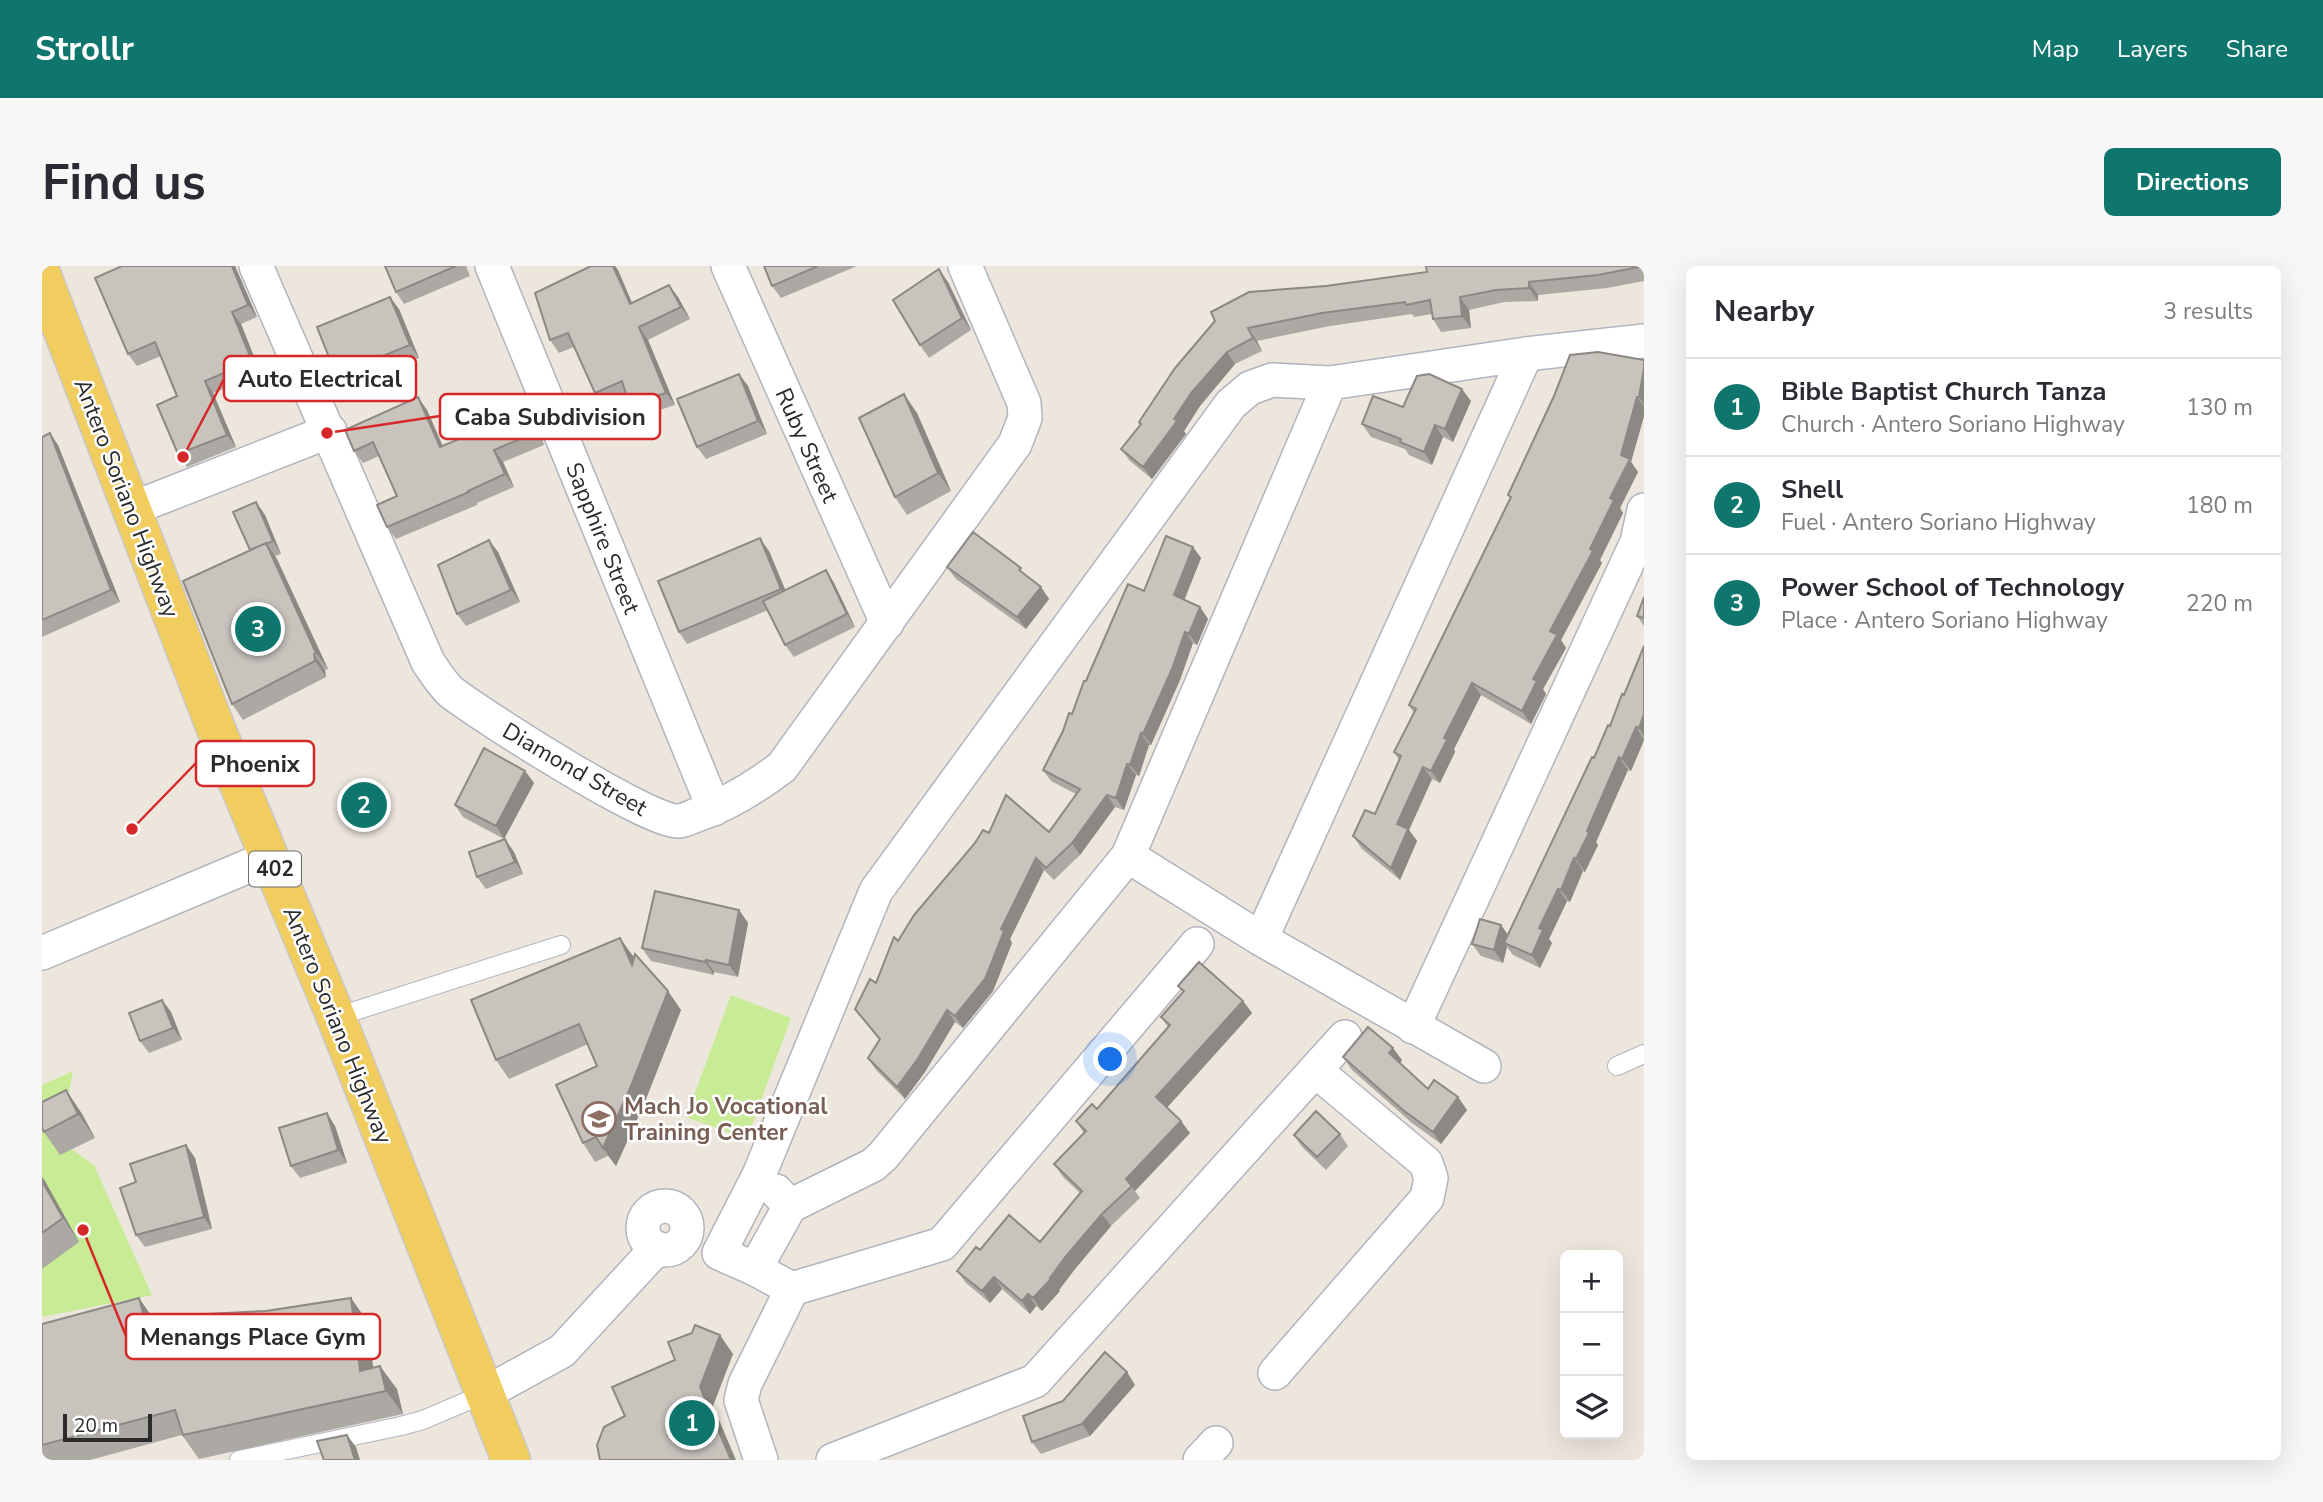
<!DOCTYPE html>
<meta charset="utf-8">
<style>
:root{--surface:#fff;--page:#f7f7f7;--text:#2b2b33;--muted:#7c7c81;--line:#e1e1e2;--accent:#0f766e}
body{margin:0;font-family:"Nunito Sans",sans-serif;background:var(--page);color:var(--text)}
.controls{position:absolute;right:21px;bottom:21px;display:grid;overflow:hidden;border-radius:10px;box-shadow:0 7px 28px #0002}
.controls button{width:63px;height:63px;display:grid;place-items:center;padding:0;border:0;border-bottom:2px solid var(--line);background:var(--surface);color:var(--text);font:35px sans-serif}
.scale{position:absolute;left:21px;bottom:18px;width:89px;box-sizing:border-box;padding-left:7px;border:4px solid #2b2b2b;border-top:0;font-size:19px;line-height:24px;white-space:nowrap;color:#2b2b2b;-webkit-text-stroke:5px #fff;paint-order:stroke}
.you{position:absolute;left:1069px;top:794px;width:24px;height:24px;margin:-18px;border:5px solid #fff;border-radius:50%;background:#1a73e8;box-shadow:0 0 0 10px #1a73e833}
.badge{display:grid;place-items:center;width:46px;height:46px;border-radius:50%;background:var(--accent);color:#fff;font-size:23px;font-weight:700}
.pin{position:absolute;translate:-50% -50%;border:4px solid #fff;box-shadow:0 2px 7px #0006}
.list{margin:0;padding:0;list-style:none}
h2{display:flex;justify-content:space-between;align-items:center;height:91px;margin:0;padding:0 28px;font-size:30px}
h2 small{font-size:23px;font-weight:400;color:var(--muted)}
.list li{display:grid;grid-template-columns:46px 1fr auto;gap:21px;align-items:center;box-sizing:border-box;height:98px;padding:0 28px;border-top:2px solid var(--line)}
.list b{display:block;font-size:26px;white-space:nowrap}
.list p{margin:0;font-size:23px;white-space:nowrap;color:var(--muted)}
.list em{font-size:23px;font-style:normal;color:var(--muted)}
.icon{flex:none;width:38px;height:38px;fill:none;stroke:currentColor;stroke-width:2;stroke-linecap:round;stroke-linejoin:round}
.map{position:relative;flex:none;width:1602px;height:1194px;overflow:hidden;border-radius:10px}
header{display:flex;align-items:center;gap:42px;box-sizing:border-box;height:98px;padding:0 35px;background:var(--accent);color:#fff}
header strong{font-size:33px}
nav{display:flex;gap:38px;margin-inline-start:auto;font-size:24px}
.intro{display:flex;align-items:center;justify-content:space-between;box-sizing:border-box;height:168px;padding:0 42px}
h1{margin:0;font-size:49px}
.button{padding:18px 32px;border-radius:10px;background:var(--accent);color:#fff;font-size:24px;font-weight:700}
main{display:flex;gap:42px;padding:0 42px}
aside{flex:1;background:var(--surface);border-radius:10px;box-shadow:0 7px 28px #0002}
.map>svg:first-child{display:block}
.pitch{fill:#c8eb95}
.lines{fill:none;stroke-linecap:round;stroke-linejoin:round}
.lane-casing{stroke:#b1b4bf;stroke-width:20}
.street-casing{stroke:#b1b4bf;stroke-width:36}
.primary-casing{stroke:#c8c8c8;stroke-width:41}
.lane{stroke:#fff;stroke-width:18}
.street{stroke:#fff;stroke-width:33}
.primary{stroke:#f1cc5e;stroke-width:38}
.wall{fill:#aca8a3}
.shaded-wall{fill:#8c8884}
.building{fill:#c8c3bd;stroke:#8c8884;stroke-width:2}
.labels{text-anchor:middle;stroke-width:5;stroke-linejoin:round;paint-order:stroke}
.shield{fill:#fff;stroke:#6b6b6b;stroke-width:2}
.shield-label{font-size:21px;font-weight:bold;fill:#2b2b2b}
.street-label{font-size:23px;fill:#2b2b2b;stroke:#fff}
.education-label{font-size:23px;font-weight:bold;fill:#785e54;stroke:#fff;text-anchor:start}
.leader{fill:none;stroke:#d62828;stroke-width:2.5}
.callout-dot{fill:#d62828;stroke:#fff;stroke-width:2.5}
.callout{fill:#fff;stroke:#d62828;stroke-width:2.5}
.callout-label{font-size:24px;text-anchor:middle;font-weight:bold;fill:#2b2b2b}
</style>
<header>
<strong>Strollr</strong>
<nav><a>Map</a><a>Layers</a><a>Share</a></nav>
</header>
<div class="intro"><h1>Find us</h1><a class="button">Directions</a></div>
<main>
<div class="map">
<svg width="1602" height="1194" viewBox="0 0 1602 1194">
<rect width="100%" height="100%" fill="#ede6dd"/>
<path class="pitch" d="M689,729L749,752L705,873L644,851Z
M31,805L18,875L52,899L110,1029L0,1051V819Z"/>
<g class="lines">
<g class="lane-casing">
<path id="lane" d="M294,751L519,679
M1575,800L1602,788
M197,1194L359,1160L381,1154L442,1128"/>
</g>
<g class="street-casing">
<path id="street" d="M214,0L386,396C393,406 400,418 409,426C437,448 609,558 636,555C641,555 647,552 652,550C685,539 712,522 740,501L973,178L983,152L982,137L923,0
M450,0L672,543
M686,0L845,357
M89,243L288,165
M1086,590L1219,673L1442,800
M1219,673L1484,88
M0,687L228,591
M1371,761L1595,276L1602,244
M748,940L831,899L841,890L1086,590L1288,117
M601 962a22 22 0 1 1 44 0a22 22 0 1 1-44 0Z
M713,1003L748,940L734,925
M750,1023L900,978L1155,678
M1233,1107L1385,932L1389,912L1384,897L1274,805
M442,1128L520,1085L615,982
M719,1194L699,1134L703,1118L750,1023L713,1003L677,987L717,909L834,625L1189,138L1208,122L1230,114L1288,117L1484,88L1602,75
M791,1194L993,1115L1303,771
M1158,1194L1174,1177"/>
</g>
<g class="primary-casing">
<path id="primary" d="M0,10L176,468L294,751L469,1194"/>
</g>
<use href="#lane" class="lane"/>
<use href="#street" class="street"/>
<use href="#primary" class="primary"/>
</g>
<path class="wall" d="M80,0H193L215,51L199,58L219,108L171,127L194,181L145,201L136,188L135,130L119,90L95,100L86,88Z
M343,0H424L428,10L362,38L354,26Z
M722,0H815L739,32L730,20Z
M1602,0V15L1565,22L1496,29V35L1462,36L1427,44L1429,62L1399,66L1391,53L1390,48L1372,51L1370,48L1288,60L1215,75L1220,85L1193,98L1158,140L1142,165L1144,168L1110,213L1088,195L1079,183L1099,158L1097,156L1173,55Z
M576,4L590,37L636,31L648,53L606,74L633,139L596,151L587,138L585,129L562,139L553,127L532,81L517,87L508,74Z
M906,16L929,64L887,92L878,79Z
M357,43L377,92L303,122L294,109Z
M1602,102V150L1589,196L1596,206L1578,242L1581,247L1558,294L1560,297L1519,374L1524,382L1501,423L1504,428L1489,458L1439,429L1412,483L1413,486L1398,517L1390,513L1367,564L1375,575L1358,614L1320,583L1311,570L1333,548L1357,494L1352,486L1372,447L1367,439L1468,233L1466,229Z
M697,108L706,120L725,168L664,193L655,181Z
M1429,135L1411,176L1401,171L1390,199L1367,189L1363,183L1329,171L1320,158L1361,141Z
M385,144L401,180L493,157L502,179L461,196L472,221L435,237V239L354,273L345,261L355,230L337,190L321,197L312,185Z
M875,147L909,225L865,249L853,231Z
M0,171L16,179L78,336L0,371Z
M214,236L223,249L239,288L233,290L286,403L283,404L284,411L201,454L190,438Z
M1151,281L1159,292L1142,334L1158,341L1166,353L1155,379L1151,377L1138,414L1109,479H1107L1097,510L1094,509L1082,544L1073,541L1038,589L1012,614L1002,604L968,673L970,677L951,725L921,762L913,756L883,806L863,833L834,804L826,792L837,774L813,743L834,717L856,675L947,567L1007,566L1034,528L1009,515L1001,504L1030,448L1044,415L1102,325Z
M727,285L743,324L784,304L792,317L813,361L752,391L743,379L726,344L645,378L637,366Z
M456,286L478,336L424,360L415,348Z
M905,301L985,310L999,321L1007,333L984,363L914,313Z
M1602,331V360L1595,350Z
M1602,380V474L1589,505L1586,504L1554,576L1556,579L1543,606L1541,605L1528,636L1525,635L1507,673L1510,677L1498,702L1471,689L1465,681L1461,697L1439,690L1430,678L1459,659L1466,669L1568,460L1582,429Z
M483,505L492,517L462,573L421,551L413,539Z
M472,586L481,608L444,623L435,611Z
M697,644L706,657L696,711L672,706V709L609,695L600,682Z
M578,672L592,693L639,744L602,838L574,900L566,890L553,896L541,877L555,800L546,778L467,813L454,794Z
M1136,720L1201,735L1210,747L1125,841L1148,867L1093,925L1098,932L1069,960L1033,1003L1017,1024L1018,1025L1000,1045L994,1040L988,1048L960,1023L948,1037L924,1017L915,1005L938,984L998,976L1039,928L1021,911L1012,898L1042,867L1034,855L1055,843L1126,761L1119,751L1141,726Z
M120,734L129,746L140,774L107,787L98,775Z
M1301,791L1360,794L1358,797L1386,823L1425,844L1399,878L1370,857L1310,804Z
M24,824L40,848L53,872L18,889L2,866Z
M293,860L305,897L258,912L249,900Z
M1298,868L1306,880L1284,904L1260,881L1252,869Z
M144,879L153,892L170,963L103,981L94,969V916Z
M0,911L37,976L0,1003Z
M110,1051L326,1056L331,1102L355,1123L361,1148L157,1193L140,1169L48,1194H2L0,1191V1058Z
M1093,1119L1048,1170L999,1188L990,1176Z"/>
<path class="shaded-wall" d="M190,0H193L215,51L206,39Z
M571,0H573L576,4L596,51L588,38Z
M897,3L906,16L929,64L920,52Z
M1487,16L1496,29V35L1487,22Z
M627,19L636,31L648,53L639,41Z
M348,31L357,43L377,92L368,79Z
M1418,31L1427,44L1429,62L1420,50Z
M190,46L199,58L219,108L210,95Z
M597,61L606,74L633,139L624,127Z
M1206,62L1215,75L1220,85L1211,72Z
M1185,86L1193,98L1158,140L1142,165L1144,168L1110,213L1101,201L1149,127Z
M1602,102V138L1597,131Z
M697,108L706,120L725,168L716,155Z
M163,115L171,127L194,181L185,169Z
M1420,123L1429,135L1411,176L1403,163Z
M862,128L875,147L909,225L896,207Z
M376,131L385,144L406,193L398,181Z
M1595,131L1602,140V150L1589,196L1596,206L1578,242L1581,247L1558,294L1560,297L1519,374L1524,382L1501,423L1504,428L1489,458L1480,445L1508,365L1548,283L1568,232Z
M485,145L493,157L502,179L494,166Z
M1393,159L1401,171L1390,199L1382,186Z
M8,167L16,179L78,336L69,324Z
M452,184L461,196L472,221L463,208Z
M214,236L223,249L239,288L231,275Z
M718,272L727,285L748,335L739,323Z
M447,274L456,286L478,336L469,324Z
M224,277L235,293L286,403L274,387Z
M1151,281L1159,292L1140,340L1132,329Z
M784,304L792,317L813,361L805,348Z
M999,321L1007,333L984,363L975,351Z
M1158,341L1166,353L1155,379L1147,368Z
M1143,366L1151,377L1138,414L1109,479L1101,468Z
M272,388L283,404L284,411L273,395Z
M1430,417L1439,429L1412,483L1413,486L1398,517L1389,505L1402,472Z
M1602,448V470L1597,462Z
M1594,461L1602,474L1589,505L1580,493Z
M1099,467L1107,479L1097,510L1088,499Z
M1577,491L1586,504L1554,576L1556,579L1543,606L1534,593L1545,565Z
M1085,498L1094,509L1082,544L1074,532Z
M1381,501L1390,513L1367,564L1375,575L1358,614L1349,602L1355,558Z
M483,505L492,517L462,573L454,560Z
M1065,529L1073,541L1038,589L1030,577Z
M463,573L472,586L481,608L473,596Z
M994,592L1002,604L968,673L970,677L951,725L921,762L913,750L959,663Z
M1532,592L1541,605L1528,636L1519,624Z
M1516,623L1525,635L1507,673L1510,677L1498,702L1490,689L1497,662Z
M697,644L706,657L696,711L687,699Z
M1459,659L1468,672L1462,677L1465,681L1461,697L1452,684Z
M578,672L591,690L603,718L590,699Z
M664,694L672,706V709L663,696Z
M626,725L639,744L602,838L574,900L561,882Z
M120,734L129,746L140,774L131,762Z
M1201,735L1210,747L1123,844L1114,831Z
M905,744L913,756L883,806L863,833L855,821Z
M1351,782L1360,794L1356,799L1347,787Z
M24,824L40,848L53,872L36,848Z
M1416,831L1425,844L1399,878L1391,866Z
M285,847L293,860L305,897L296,884Z
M1139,855L1148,867L1093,925L1084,913Z
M144,879L153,892L170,963L162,951Z
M0,911L3,915L37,976L21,952L0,915Z
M1060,948L1069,960L1033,1003L1017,1024L1018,1025L1000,1045L991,1032L1024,990Z
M952,1011L960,1023L948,1037L940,1025Z
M986,1028L994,1040L988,1048L980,1035Z
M97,1032L113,1055L102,1051Z
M309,1032L326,1056L334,1128L318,1105Z
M678,1069L691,1088L671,1140L694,1194H689L658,1121Z
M338,1100L355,1123L361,1148L344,1125Z
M1085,1106L1093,1119L1048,1170L1040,1158Z
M305,1169L314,1181L318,1194H313Z"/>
<path class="building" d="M80,0H190L206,39L190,46L210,95L163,115L185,169L136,188L115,139L135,130L113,76L86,88L53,12Z
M343,0H414L354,26Z
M549,0H571L588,38L627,19L639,41L597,61L624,127L587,138L580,115L553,127L526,67L508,74L493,27Z
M722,0H776L730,20Z
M1384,0H1602L1556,9L1487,16V22L1454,24L1418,31L1420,50L1391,53L1388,34L1364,39L1363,36L1280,47L1206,62L1211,72L1185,86L1149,127L1132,153L1135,155L1101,201L1079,183L1099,158L1097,156L1133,102L1173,55L1169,46L1207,26L1284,20L1385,6Z
M897,3L920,52L878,79L851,34Z
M348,31L368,79L294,109L275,61Z
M1556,86L1602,94V102L1597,131H1595L1579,189L1588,193L1568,232L1572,234L1548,283L1551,285L1508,365L1515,369L1491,413L1495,415L1480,445L1430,417L1402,472L1405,474L1389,505L1381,501L1355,558L1366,563L1349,602L1311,570L1323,544L1333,548L1359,490L1352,486L1374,443L1367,439L1469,231L1466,229L1512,130L1528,89Z
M697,108L716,155L655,181L635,133Z
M1387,108L1420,123L1403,163L1393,159L1382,186L1358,176L1359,173L1320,158L1331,130L1361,141L1375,110Z
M862,128L896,207L853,231L817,152Z
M376,131L398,181L485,145L494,166L452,184L463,208L426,225L427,226L345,261L335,239L355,230L331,176L312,185L303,164Z
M8,167L69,324L0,354V171Z
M214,236L231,275L224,278V277L208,284L191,246Z
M931,266L979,302L977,304L999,321L975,351L905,301Z
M1124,270L1151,281L1132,329L1158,341L1147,368L1143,366L1130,403L1101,468L1099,467L1088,499L1085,498L1074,532L1065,529L1030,577L1004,602L994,592L959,663L962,665L943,713L913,750L905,744L875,794L855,821L826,792L838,773L813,743L828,713L834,717L852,671L856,675L872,649L933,577L941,564L947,567L964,529L1007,566L1038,523L1001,504L1021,465L1027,447L1030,448L1042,415H1044L1086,318L1102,325Z
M718,272L739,323L637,366L616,315Z
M447,274L469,324L415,348L396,299Z
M224,277L274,387L272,388L273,395L190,438L141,315Z
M784,304L805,348L743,379L721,335Z
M1602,331V352L1595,350Z
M1602,380V448L1597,462L1594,461L1580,493L1577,491L1545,565L1547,567L1534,593L1532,592L1519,624L1516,623L1497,662L1501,664L1490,689L1462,677L1550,491L1552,492L1566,459L1568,460L1580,428L1582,429Z
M442,482L483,505L454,560L413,539Z
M463,573L473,596L435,611L427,586Z
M613,625L697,644L687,699L664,694L663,696L600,682Z
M1438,653L1459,659L1452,684L1430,678Z
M578,672L590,699L593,688L626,725L589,820L561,882L554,871L541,877L514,819L555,800L537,758L454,794L429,734Z
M1157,696L1201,735L1114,831L1139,855L1084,913L1090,920L1060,948L1024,990L1008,1012L1009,1013L991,1032L986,1028L980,1035L952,1011L940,1025L915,1005L934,981L938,984L967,949L998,976L1040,925L1012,898L1044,865L1034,855L1050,838L1055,843L1128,759L1119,751L1142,725L1136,720Z
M120,734L131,762L98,775L87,747Z
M1326,761L1351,782L1347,787L1386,823L1392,814L1416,831L1391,866L1361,844L1301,791Z
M24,824L36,848L2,866L0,862V836Z
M1274,845L1298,868L1275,891L1252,869Z
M285,847L296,884L249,900L237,862Z
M144,879L162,951L94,969L78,922L94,916L88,898Z
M0,915L21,952L0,967Z
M97,1032L102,1051L224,1045L309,1032L318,1105L338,1100L344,1125L141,1169L133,1144L0,1179V1058Z
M653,1059L678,1069L658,1121L689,1194H558L555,1179L562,1161L583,1150L570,1121L633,1094L626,1076L650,1067Z
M1063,1086L1085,1106L1040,1158L990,1176L981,1150L1021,1135Z
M305,1169L313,1194H282L275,1175Z"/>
<defs>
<g id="school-ring" transform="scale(1.75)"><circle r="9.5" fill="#fff" stroke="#8d6e63" stroke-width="1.5"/><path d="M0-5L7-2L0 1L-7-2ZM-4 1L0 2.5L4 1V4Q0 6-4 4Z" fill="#8d6e63"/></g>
</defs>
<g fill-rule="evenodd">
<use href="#school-ring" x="557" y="853"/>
</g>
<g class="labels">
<rect class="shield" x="207" y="585.5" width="52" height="35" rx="5"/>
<g class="shield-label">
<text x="233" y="610">402</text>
</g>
<g class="street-label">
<text transform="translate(765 179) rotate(66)" y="8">Ruby Street</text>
<text transform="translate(85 232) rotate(69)" y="8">Antero Soriano Highway</text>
<text transform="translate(561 272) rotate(68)" y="8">Sapphire Street</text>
<text transform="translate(533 503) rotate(30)" y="8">Diamond Street</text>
<text transform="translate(296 759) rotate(68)" y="8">Antero Soriano Highway</text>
</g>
<g class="education-label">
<text x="582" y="848">Mach Jo Vocational<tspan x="582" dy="26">Training Center</tspan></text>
</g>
</g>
<path class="leader" d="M141 191L182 113M285 167L398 150M90 563L154 497M41 964L84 1070"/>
<g class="callout-dot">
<circle cx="141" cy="191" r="7"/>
<circle cx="285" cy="167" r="7"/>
<circle cx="90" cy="563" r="7"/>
<circle cx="41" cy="964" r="7"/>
</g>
<g class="callout">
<rect x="182" y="90" width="192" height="45" rx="7"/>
<rect x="398" y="128" width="220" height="45" rx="7"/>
<rect x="154" y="475" width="118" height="45" rx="7"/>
<rect x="84" y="1048" width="254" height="45" rx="7"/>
</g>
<g class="callout-label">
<text x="278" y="121">Auto Electrical</text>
<text x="508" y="159">Caba Subdivision</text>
<text x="213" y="506">Phoenix</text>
<text x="211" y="1079">Menangs Place Gym</text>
</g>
</svg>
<div class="controls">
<button>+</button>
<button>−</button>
<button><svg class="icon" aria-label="layers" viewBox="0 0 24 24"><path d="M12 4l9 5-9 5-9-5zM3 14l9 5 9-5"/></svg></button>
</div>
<div class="scale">20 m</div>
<div class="you"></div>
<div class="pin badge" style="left:650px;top:1157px">1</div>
<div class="pin badge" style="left:322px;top:539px">2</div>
<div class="pin badge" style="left:216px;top:363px">3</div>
</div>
<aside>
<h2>Nearby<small>3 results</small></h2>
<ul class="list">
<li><span class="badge">1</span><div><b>Bible Baptist Church Tanza</b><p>Church · Antero Soriano Highway</p></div><em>130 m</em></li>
<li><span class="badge">2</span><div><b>Shell</b><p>Fuel · Antero Soriano Highway</p></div><em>180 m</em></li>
<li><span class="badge">3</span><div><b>Power School of Technology</b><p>Place · Antero Soriano Highway</p></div><em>220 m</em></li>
</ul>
</aside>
</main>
